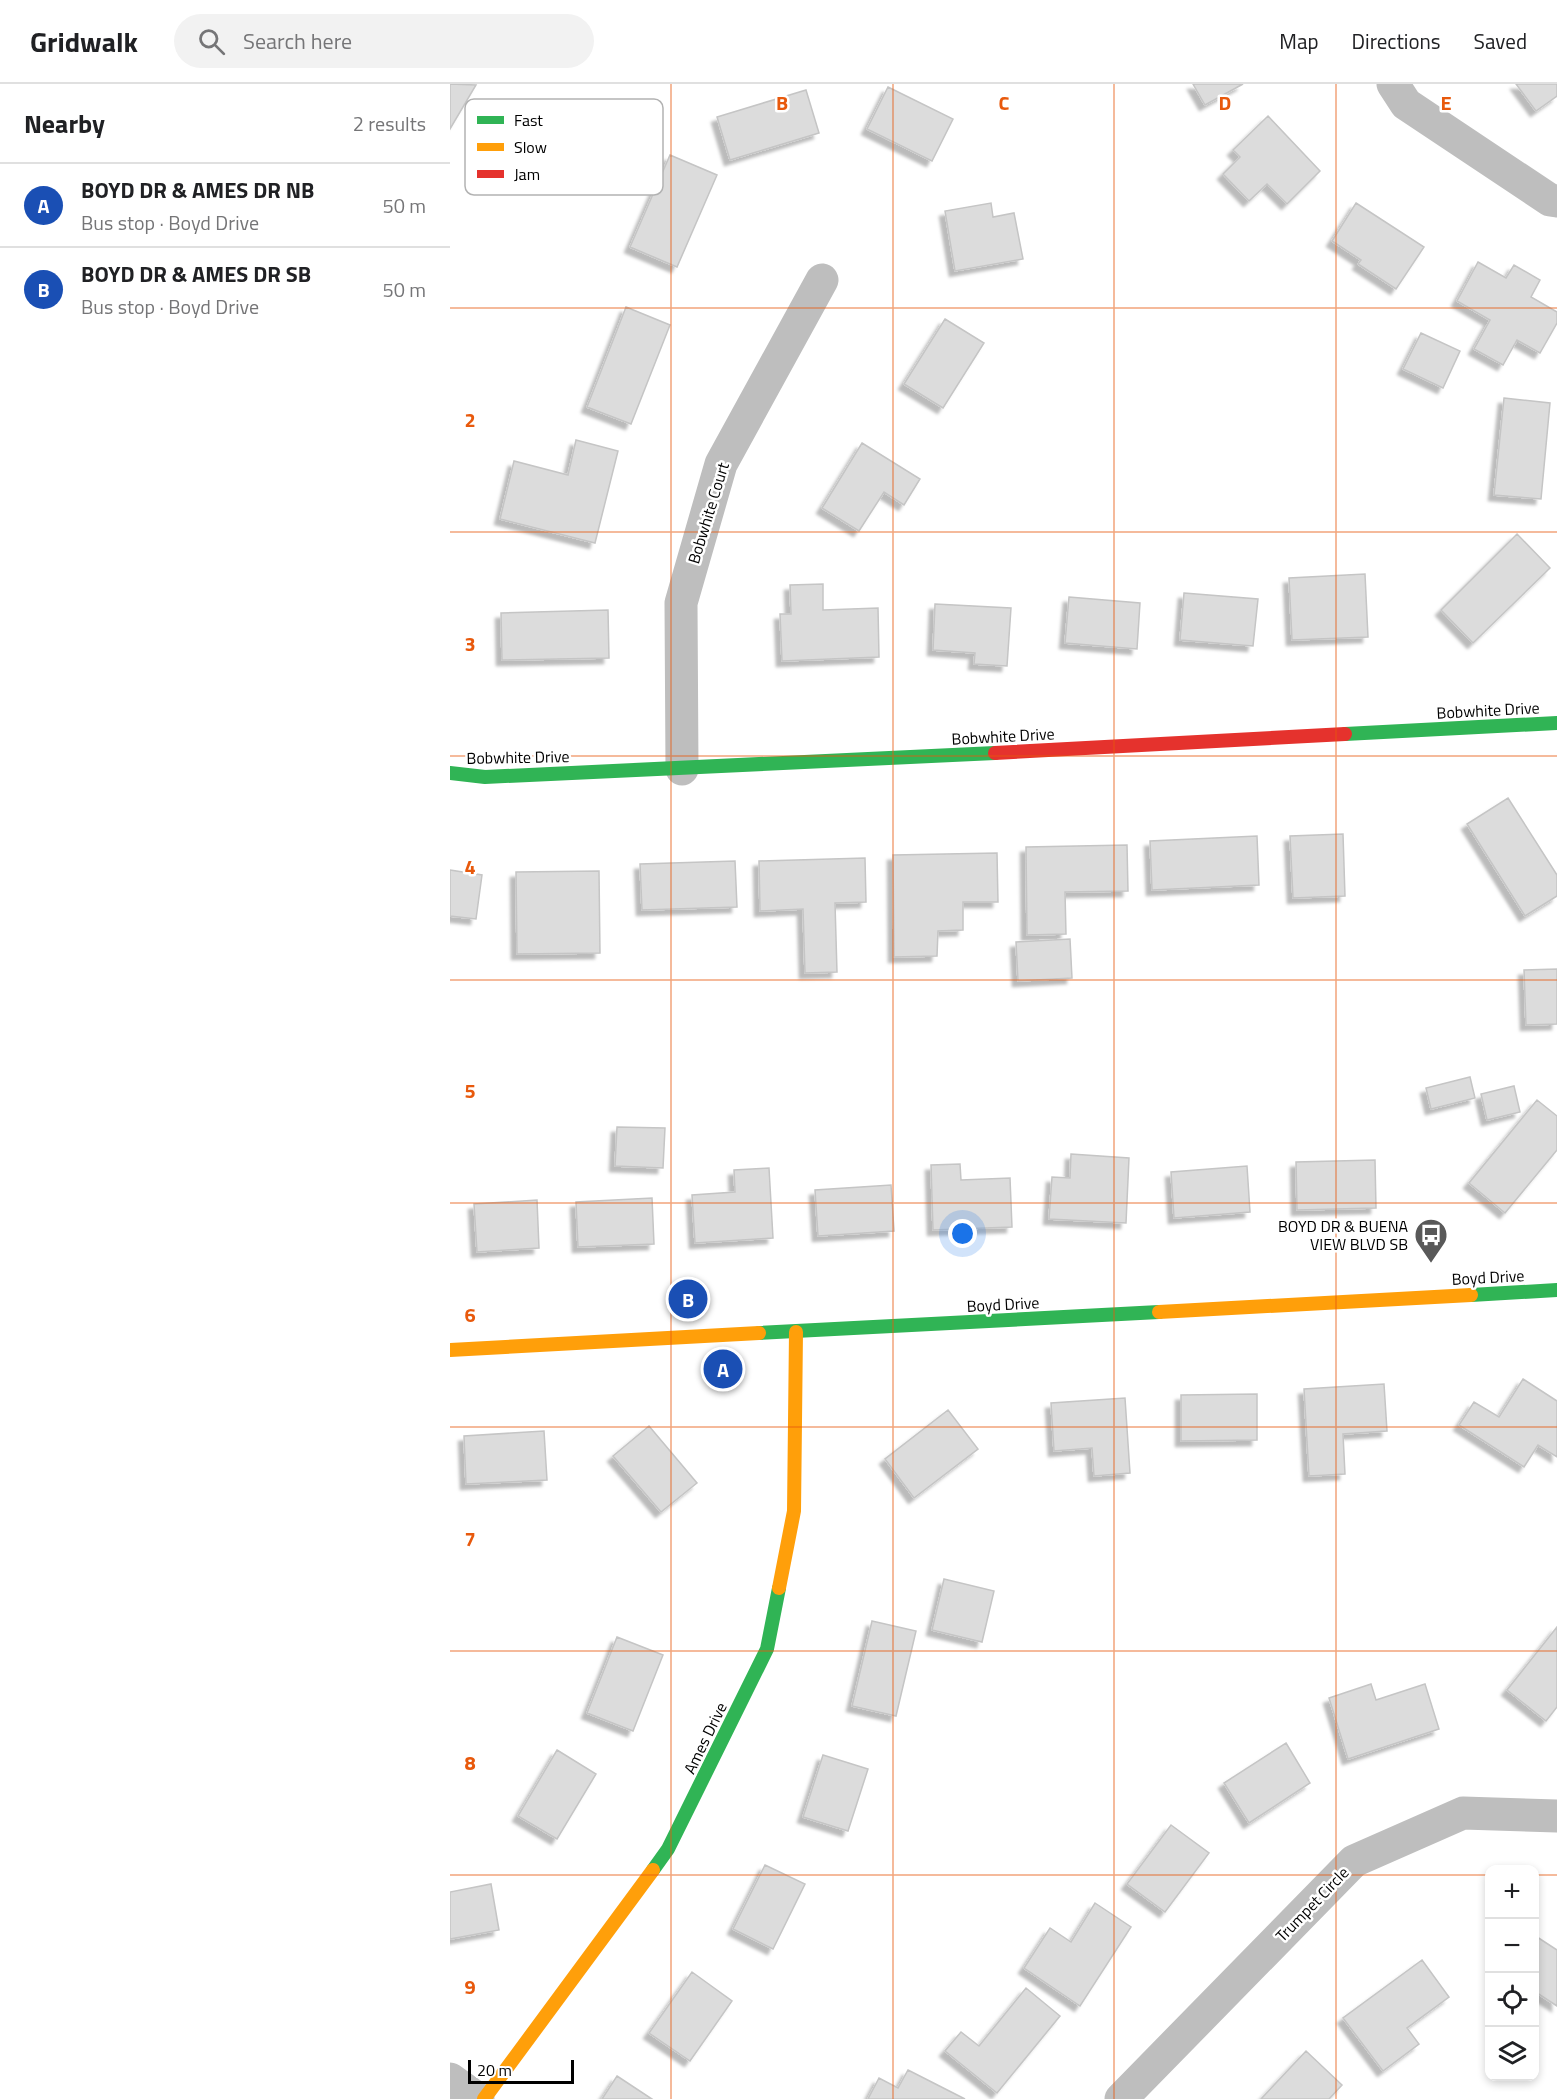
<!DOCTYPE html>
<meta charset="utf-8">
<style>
:root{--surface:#fff;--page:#f2f2f2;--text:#202124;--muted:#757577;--line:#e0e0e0;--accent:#b45309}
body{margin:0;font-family:"Titillium Web",sans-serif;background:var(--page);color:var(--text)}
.controls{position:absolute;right:18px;bottom:18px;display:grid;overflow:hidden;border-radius:12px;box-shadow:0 3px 9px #0003}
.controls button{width:54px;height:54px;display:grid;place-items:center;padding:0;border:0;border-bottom:2px solid var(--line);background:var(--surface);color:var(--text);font:30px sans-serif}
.scale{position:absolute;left:18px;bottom:15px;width:106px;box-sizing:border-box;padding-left:6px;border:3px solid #000;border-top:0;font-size:16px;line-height:21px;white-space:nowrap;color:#000;-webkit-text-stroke:4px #fff;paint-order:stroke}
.you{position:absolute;left:513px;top:1150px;width:21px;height:21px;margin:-15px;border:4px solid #fff;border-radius:50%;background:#1a73e8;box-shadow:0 0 0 9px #1a73e833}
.badge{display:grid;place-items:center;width:39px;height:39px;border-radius:50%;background:var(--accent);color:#fff;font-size:20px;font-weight:700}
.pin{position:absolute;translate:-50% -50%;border:3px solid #fff;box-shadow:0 2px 6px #0006}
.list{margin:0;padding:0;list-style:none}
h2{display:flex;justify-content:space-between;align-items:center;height:78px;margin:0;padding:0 24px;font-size:26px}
h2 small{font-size:20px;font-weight:400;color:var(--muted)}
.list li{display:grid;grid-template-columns:39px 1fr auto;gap:18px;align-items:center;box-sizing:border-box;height:84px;padding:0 24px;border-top:2px solid var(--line)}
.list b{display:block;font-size:22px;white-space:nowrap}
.list p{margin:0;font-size:20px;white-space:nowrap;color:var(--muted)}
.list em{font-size:20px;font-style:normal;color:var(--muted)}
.icon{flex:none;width:33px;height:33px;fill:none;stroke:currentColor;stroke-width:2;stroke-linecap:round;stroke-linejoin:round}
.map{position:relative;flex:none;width:1107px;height:2015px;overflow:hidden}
header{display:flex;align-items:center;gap:36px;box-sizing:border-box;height:84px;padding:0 30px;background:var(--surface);border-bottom:2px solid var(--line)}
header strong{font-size:28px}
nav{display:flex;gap:33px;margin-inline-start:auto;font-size:21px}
.search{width:420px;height:54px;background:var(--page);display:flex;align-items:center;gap:15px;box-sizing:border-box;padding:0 21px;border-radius:33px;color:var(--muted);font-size:22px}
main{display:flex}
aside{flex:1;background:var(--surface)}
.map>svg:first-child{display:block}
.building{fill:#dcdcdc;stroke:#c5c5c5;stroke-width:1.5;filter:url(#shadow)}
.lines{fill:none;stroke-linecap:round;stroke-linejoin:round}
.street{stroke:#bebebe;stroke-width:33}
.fast{stroke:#30b455;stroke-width:14}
.slow{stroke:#ff9f0a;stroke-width:14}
.jam{stroke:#e5322d;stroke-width:14}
.grid{fill:none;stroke:#e8590c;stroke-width:1.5;stroke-opacity:0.55}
.labels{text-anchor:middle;stroke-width:5;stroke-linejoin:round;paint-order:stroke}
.street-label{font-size:16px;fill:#000;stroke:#fff}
.poi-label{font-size:16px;fill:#000;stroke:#fff;text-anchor:end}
.key{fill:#fff;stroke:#b2b2b2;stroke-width:1.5}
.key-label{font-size:16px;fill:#000}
.grid-label{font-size:20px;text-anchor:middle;font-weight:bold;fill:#e8590c;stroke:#fff;stroke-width:5;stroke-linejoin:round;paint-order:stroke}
</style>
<header>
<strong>Gridwalk</strong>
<div class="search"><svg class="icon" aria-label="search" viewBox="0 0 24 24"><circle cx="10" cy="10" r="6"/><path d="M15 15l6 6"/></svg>Search here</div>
<nav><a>Map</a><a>Directions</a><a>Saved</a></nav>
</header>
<main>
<aside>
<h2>Nearby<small>2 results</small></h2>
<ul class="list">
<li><span class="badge" style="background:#1a4fb4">A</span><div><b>BOYD DR &amp; AMES DR NB</b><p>Bus stop · Boyd Drive</p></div><em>50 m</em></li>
<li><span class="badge" style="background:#1a4fb4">B</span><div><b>BOYD DR &amp; AMES DR SB</b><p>Bus stop · Boyd Drive</p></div><em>50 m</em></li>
</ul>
</aside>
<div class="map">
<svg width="1107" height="2015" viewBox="0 0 1107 2015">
<defs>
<filter id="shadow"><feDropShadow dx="-5.5" dy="5.5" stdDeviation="1.5" flood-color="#0004"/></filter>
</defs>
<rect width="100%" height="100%" fill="#fff"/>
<path class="building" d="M0,0L26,1L0,45Z
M743,0H793L755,21Z
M1066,0H1107V12L1086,27Z
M438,3L503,35L482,77L417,45Z
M356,6L369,49L280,76L267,33Z
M818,32L870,87L837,120L817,100L799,117L773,90L790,73L783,66Z
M220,71L267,91L227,183L180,163Z
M541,119L543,133L564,129L573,175L505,187L495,127Z
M906,119L974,163L946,205L908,180L911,176L882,157Z
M1028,178L1056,194L1064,181L1090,196L1081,213L1107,228V239L1090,269L1067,256L1053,281L1024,265L1040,236L1007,217Z
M176,223L220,241L181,340L137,323Z
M495,235L534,259L493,324L454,300Z
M971,249L1010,267L993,304L953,285Z
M1054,314L1100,319L1091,415L1044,411Z
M126,356L168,367L145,459L50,435L64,377L118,391Z
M412,359L470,395L454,421L434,408L409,447L372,424Z
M1067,450L1100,484L1023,559L991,526Z
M915,490L918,553L842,556L839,494Z
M373,500V526L428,524L429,573L332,577L330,530H341L340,501Z
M734,509L808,515L803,562L730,556Z
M619,513L690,519L687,565L615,559Z
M485,520L561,524L557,582L524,580L525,569L483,566Z
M158,526L159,574L52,576L51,529Z
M1058,714L1107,791V812L1075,832L1017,740Z
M893,750L895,812L843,814L840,752Z
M807,752L809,801L702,806L700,757Z
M677,761L678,807L615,808L616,850L577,851L576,763Z
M547,769L548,818H513V846L488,847L487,872L444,873L443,771Z
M415,774L416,818L385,819L387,888L355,889L353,825L310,827L309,777Z
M285,777L287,823L192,826L190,780Z
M0,786L32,791L26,835L0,832Z
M149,787L150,869L67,870L66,788Z
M620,855L622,894L568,897L566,858Z
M1107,885V940L1076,941L1074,886Z
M1020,993L1025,1014L981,1025L976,1004Z
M1064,1002L1070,1028L1037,1036L1031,1010Z
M1087,1016L1107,1032V1066L1055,1129L1019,1099Z
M167,1043L215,1044L213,1084L165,1082Z
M621,1070L679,1074L676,1139L599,1135L602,1093L620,1094Z
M925,1076L926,1124L847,1126L846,1078Z
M510,1080L511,1096L560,1094L562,1143L483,1146L481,1081Z
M797,1082L800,1128L724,1134L721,1088Z
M319,1084L323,1154L245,1159L242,1111L285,1108L284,1086Z
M441,1101L444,1147L368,1152L365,1106Z
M202,1114L204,1160L128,1163L126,1118Z
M87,1116L89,1164L27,1168L24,1120Z
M1073,1295L1107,1317V1373L1088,1361L1074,1383L1009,1341L1024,1318L1049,1333Z
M934,1300L937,1347L893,1350L895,1390L859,1392L854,1305Z
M807,1310V1356L731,1357V1311Z
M675,1314L680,1389L644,1392L642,1364L604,1367L601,1319Z
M498,1326L528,1365L464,1414L435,1375Z
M199,1342L247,1399L211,1428L163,1372Z
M94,1347L97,1396L16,1400L14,1352Z
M494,1495L544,1507L532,1558L482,1546Z
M422,1537L466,1547L446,1632L402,1622Z
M1107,1543V1623L1096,1637L1057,1606Z
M167,1553L213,1571L183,1647L137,1629Z
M921,1600L926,1616L975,1600L989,1645L898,1675L879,1614Z
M836,1659L860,1699L799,1739L774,1699Z
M107,1666L146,1690L107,1755L68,1732Z
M373,1671L418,1685L398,1747L353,1733Z
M721,1741L759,1769L715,1828L677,1800Z
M315,1781L355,1800L323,1865L283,1845Z
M41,1800L49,1846L0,1855V1808Z
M645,1819L681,1843L630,1922L574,1884L600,1844L621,1858Z
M1084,1851L1107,1866V1922L1084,1907Z
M972,1876L999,1913L957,1944L969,1960L933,1987L893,1934Z
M242,1888L282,1917L240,1977L199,1949Z
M576,1904L610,1932L547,2009L495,1967L511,1948L529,1962Z
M856,1967L892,2001L879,2015H811Z
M458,1986L515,2015H418L429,1994L448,2004Z
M167,1992L202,2015H152Z"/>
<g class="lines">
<path class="street" d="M943,0L956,20L1100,116L1107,117
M232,685L231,519L271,380L372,196
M0,1995L28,2015
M671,2015L904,1777L1013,1729L1107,1732"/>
<path class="fast" d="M895,650L1107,639
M0,689L35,693L545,669
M1021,1211L1107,1206
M309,1249L709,1228
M203,1786L218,1765L317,1565L329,1504"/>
<path class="slow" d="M709,1228L1021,1211
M0,1266L309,1249
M329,1504L344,1427L346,1248
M34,2015L203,1786"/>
<path class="jam" d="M545,669L895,650"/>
</g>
<path class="grid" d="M221,0V2015M443,0V2015M664,0V2015M886,0V2015M0,224H1107M0,448H1107M0,672H1107M0,896H1107M0,1119H1107M0,1343H1107M0,1567H1107M0,1791H1040M1084,1791H1107"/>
<defs>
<g id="bus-pin" transform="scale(1.725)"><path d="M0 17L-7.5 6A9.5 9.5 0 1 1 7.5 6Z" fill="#595959" stroke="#fff"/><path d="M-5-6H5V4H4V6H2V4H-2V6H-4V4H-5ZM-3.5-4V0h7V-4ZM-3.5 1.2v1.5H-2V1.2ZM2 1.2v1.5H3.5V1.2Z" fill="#fff"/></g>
</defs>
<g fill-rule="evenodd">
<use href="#bus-pin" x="981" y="1151"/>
</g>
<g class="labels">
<g class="street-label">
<text transform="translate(258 429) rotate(-73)" y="6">Bobwhite Court</text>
<text transform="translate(1038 626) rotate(-3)" y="6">Bobwhite Drive</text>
<text transform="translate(553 652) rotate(-3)" y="6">Bobwhite Drive</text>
<text transform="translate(68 673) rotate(-1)" y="6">Bobwhite Drive</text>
<text transform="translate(1038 1193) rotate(-3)" y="6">Boyd Drive</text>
<text transform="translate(553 1220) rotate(-3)" y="6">Boyd Drive</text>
<text transform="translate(255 1654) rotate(-64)" y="6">Ames Drive</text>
<text transform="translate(862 1820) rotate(-46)" y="6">Trumpet Circle</text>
</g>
<g class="poi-label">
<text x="958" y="1148">BOYD DR &amp; BUENA<tspan x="958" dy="18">VIEW BLVD SB</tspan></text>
</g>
</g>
<rect x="15" y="15" width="198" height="96" rx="9" class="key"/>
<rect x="27" y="32" width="27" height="8" fill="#30b455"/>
<rect x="27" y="59" width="27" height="8" fill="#ff9f0a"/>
<rect x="27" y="86" width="27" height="8" fill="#e5322d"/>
<g class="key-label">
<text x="64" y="42">Fast</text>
<text x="64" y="69">Slow</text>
<text x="64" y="96">Jam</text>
</g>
<g class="grid-label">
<text x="332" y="26">B</text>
<text x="554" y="26">C</text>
<text x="775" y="26">D</text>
<text x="996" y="26">E</text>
<text x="20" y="343">2</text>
<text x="20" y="567">3</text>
<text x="20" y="790">4</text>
<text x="20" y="1014">5</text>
<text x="20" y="1238">6</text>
<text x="20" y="1462">7</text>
<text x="20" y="1686">8</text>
<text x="20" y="1910">9</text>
</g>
</svg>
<div class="controls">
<button>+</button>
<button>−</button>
<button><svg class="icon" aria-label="locate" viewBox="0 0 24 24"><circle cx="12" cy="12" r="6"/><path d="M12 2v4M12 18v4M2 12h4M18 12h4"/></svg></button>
<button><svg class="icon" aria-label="layers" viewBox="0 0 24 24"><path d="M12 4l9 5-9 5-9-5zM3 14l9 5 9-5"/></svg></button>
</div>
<div class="scale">20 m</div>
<div class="you"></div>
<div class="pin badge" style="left:273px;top:1285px;background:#1a4fb4">A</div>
<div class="pin badge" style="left:238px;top:1215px;background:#1a4fb4">B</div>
</div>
</main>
